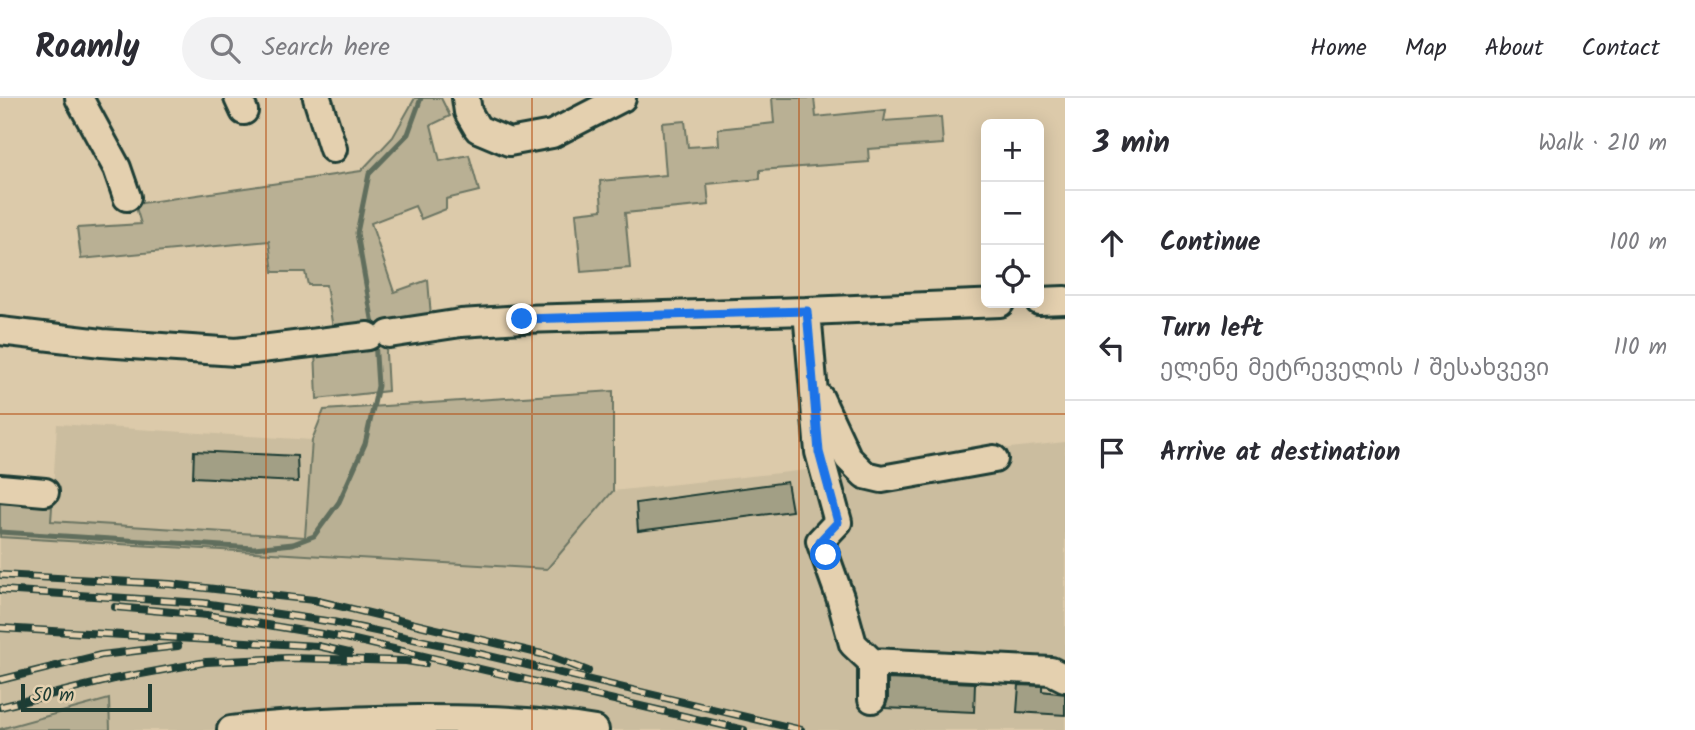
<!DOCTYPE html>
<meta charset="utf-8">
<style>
:root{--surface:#fff;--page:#f2f2f3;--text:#2b2b33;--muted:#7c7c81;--line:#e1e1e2}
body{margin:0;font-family:Kalam,"Noto Sans Georgian",sans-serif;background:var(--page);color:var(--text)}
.controls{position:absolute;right:21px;top:21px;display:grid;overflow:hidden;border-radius:10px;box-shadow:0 4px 18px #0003}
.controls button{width:63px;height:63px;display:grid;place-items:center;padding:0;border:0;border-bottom:2px solid var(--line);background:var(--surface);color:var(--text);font:35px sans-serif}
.scale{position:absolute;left:21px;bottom:18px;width:131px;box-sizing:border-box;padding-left:7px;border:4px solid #1f3d34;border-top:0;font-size:19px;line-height:24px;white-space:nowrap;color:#1f3d34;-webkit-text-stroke:5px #e4d0af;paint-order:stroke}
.stop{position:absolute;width:21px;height:21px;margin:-16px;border:5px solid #1a73e8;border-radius:50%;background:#fff}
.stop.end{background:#1a73e8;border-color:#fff;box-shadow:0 2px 7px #0008}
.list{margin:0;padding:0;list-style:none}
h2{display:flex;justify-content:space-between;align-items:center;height:91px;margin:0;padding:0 28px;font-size:30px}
h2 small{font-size:23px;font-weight:400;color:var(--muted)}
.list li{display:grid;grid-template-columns:46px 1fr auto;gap:21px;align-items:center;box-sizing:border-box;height:105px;padding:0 28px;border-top:2px solid var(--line)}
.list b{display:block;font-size:26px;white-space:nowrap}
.list p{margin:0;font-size:23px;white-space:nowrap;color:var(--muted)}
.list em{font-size:23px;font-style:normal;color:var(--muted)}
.icon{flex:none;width:38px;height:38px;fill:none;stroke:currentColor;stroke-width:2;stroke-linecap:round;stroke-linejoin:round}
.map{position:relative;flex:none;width:1065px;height:632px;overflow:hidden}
header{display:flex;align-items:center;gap:42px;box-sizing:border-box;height:98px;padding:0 35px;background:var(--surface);border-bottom:2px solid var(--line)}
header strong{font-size:33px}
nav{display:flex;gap:38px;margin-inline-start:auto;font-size:24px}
.search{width:490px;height:63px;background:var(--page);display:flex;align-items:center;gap:18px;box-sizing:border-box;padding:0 24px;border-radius:38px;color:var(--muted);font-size:26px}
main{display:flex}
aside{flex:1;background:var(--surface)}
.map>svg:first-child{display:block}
.built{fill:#cbbd9f}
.green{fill:#b9b094;stroke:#6c7664;stroke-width:2}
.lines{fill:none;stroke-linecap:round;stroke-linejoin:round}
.stream{stroke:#606e5d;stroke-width:5}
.building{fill:#a29f85;stroke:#1f3d34;stroke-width:2}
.minor-casing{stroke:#1f3d34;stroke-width:32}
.minor{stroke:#e4d0af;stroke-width:26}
.rail-casing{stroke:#1f3d34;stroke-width:8}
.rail{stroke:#e4d0af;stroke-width:5;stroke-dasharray:16;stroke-linecap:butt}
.route{stroke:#1a73e8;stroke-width:9}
.grid{fill:none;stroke:#b65216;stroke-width:2;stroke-opacity:0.55}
</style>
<header>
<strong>Roamly</strong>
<div class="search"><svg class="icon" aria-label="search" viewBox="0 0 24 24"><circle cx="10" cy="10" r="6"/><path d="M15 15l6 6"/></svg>Search here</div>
<nav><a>Home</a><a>Map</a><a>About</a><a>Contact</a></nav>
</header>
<main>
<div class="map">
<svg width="1065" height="632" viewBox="0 0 1065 632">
<rect width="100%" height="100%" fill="#dccaaa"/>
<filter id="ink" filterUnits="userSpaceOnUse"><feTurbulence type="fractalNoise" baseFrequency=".0143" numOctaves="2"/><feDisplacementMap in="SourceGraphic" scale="14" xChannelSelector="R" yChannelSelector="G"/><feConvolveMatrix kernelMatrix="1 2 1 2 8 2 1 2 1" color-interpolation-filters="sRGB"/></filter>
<g filter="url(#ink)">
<path class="built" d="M57,326L312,342L306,439L51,423Z
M1065,344V632H110L108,601L0,631V439L547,471L613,393Z"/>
<path class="green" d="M415,0H441L450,18L431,27L440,63L469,57L479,93L446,101V111L421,121L415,108L371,125L394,194L428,182L431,219L389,222L386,255L388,293L317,301L315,251L336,249L326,187H308L305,174H273L269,143L81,161L77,130L141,126L135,106L361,73L393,39Z
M772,0H814L816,19L886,12L884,23L941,19L943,46L868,51L869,64L760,72V81L707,86L709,107L625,115L630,170L581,174L576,115L602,112L600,83L666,77L662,25L685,23L688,49L719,47L718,31L774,25Z
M613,293V393L547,471L0,439V405L52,409L51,423L305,439L312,342L324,312Z
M109,601L110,632H0V631Z"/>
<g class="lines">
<path class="stream" d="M374,232L357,135L369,76L408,36L421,0
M0,434L254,450L293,446L314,438L339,404L365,346L378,288L375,242"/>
</g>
<path class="building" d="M194,353L297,358L298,384L193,379Z
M787,384L792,413L638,433L636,405Z
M888,581L975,585L974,614L885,610L888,601Z
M1019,587L1042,588V593L1065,596V617L1017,614Z"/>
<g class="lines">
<g class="minor-casing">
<path id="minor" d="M79,0L117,70L127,99
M238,0L244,13
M317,0L333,51
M466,0L468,14L478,31L509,44L552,36L622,0
M1039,203L1065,202
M807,213L819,354L838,424L820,443L840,499L853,546L872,564V601
M0,233L102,245L236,254L368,238
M389,236L461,225L522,221L807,213L1000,205
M820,300L848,360L865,377L882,381L994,361
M0,390L45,394
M872,564L1051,573L1065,580
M231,632C293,624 355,622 418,621C478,621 536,622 595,632"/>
</g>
<use href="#minor" class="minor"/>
<g class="rail-casing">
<path id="rail" d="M0,477L170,486L314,502L546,557L588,573
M0,492L203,505L333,524L447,548L801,632
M115,509L207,517L346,540L744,632
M0,530L318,548L349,555
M0,582L101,557L178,548
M0,609L114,581L206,564L287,560L406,563L425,566"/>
</g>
<use href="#rail" class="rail"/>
</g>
</g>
<g class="lines" filter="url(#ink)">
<path class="route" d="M522,221L807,213L819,354L838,424L820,443L826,457"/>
</g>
<path class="grid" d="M266,0V632M532,0V632M799,0V632M0,316H1065"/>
</svg>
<div class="controls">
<button>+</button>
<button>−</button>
<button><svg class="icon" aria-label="locate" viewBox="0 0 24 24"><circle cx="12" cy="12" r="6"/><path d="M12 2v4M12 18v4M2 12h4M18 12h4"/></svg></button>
</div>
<div class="scale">50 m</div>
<div class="stop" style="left:826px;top:457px"></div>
<div class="stop end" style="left:522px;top:221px"></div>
</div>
<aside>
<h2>3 min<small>Walk · 210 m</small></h2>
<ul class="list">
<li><svg class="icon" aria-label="ahead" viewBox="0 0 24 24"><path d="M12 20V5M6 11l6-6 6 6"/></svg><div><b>Continue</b></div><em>100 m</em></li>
<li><svg class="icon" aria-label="left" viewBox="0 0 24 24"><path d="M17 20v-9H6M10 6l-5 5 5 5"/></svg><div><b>Turn left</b><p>ელენე მეტრეველის I შესახვევი</p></div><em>110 m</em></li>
<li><svg class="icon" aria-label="arrive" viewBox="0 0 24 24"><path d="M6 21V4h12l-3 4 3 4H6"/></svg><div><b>Arrive at destination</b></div></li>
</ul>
</aside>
</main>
